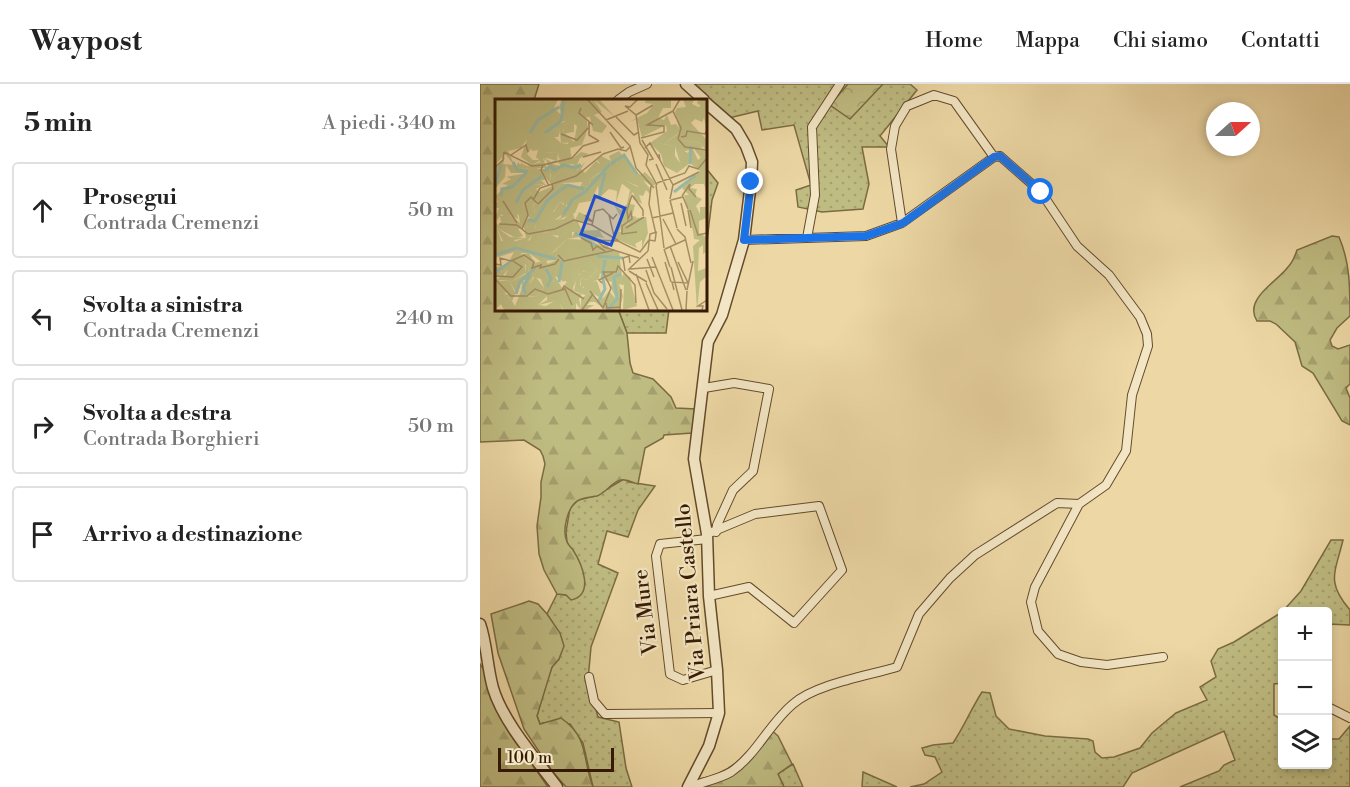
<!DOCTYPE html>
<html lang="it">
<meta charset="utf-8">
<style>
:root{--surface:#fff;--page:#f2f2f2;--text:#222;--muted:#767676;--line:#e0e0e0}
body{margin:0;font-family:"Libre Bodoni",serif;background:var(--page);color:var(--text)}
.controls{position:absolute;right:18px;bottom:18px;display:grid;overflow:hidden;border-radius:6px;box-shadow:0 3px 9px #0003}
.controls button{width:54px;height:54px;display:grid;place-items:center;padding:0;border:0;border-bottom:2px solid var(--line);background:var(--surface);color:var(--text);font:30px sans-serif}
.compass{position:absolute;left:726px;top:18px;width:54px;height:54px;border-radius:50%;background:var(--surface);box-shadow:0 3px 9px #0003;rotate:69deg}
.scale{position:absolute;left:18px;bottom:15px;width:116px;box-sizing:border-box;padding-left:6px;border:3px solid #371a03;border-top:0;font-size:16px;line-height:21px;white-space:nowrap;color:#371a03;-webkit-text-stroke:4px #f3e6c4;paint-order:stroke}
.stop{position:absolute;width:18px;height:18px;margin:-14px;border:4px solid #1a73e8;border-radius:50%;background:#fff}
.stop.end{background:#1a73e8;border-color:#fff;box-shadow:0 2px 6px #0008}
.list{margin:0;padding:0;list-style:none}
h2{display:flex;justify-content:space-between;align-items:center;height:78px;margin:0;padding:0 24px;font-size:26px}
h2 small{font-size:20px;font-weight:400;color:var(--muted)}
.list li{display:grid;grid-template-columns:39px 1fr auto;gap:18px;align-items:center;box-sizing:border-box;height:96px;margin:0 12px 12px;padding:0 12px;border:2px solid var(--line);border-radius:6px}
.list b{display:block;font-size:22px;white-space:nowrap}
.list p{margin:0;font-size:20px;white-space:nowrap;color:var(--muted)}
.list em{font-size:20px;font-style:normal;color:var(--muted)}
.icon{flex:none;width:33px;height:33px;fill:none;stroke:currentColor;stroke-width:2;stroke-linecap:round;stroke-linejoin:round}
.map{position:relative;flex:none;width:870px;height:703px;overflow:hidden}
header{display:flex;align-items:center;gap:36px;box-sizing:border-box;height:84px;padding:0 30px;background:var(--surface);border-bottom:2px solid var(--line)}
header strong{font-size:28px}
nav{display:flex;gap:33px;margin-inline-start:auto;font-size:21px}
main{display:flex}
aside{flex:1;background:var(--surface)}
.map>svg:first-child{display:block}
.grass{fill:url(#grass-dots);stroke:#7b6b42;stroke-width:1.5}
.forest{fill:url(#forest-firs);stroke:#7b6b42;stroke-width:1.5}
.park{fill:url(#park-crowns);stroke:#7b6b42;stroke-width:1.5}
.lines{fill:none;stroke-linecap:round;stroke-linejoin:round}
.minor-casing{stroke:#644a2c;stroke-width:10}
.tertiary-casing{stroke:#644a2c;stroke-width:13}
.minor{stroke:#f3e6c4;stroke-width:8}
.tertiary{stroke:#f3e6c4;stroke-width:10}
.route{stroke:#1a73e8;stroke-width:8}
.labels{text-anchor:middle;stroke-width:4.5;stroke-linejoin:round;paint-order:stroke}
.street-label{font-size:21px;fill:#371a03;stroke:#f3e6c4}
.inset-river{fill:none;stroke:#99baa6;stroke-width:3}
.inset-road{fill:none;stroke:#a48c64;stroke-width:1.5}
.view{fill:#1d4ed8;fill-opacity:0.15;stroke:#1d4ed8;stroke-width:3}
.inset-edge{fill:none;stroke:#371a03;stroke-width:3}
</style>
<header>
<strong>Waypost</strong>
<nav><a>Home</a><a>Mappa</a><a>Chi siamo</a><a>Contatti</a></nav>
</header>
<main>
<aside>
<h2>5 min<small>A piedi · 340 m</small></h2>
<ul class="list">
<li><svg class="icon" aria-label="ahead" viewBox="0 0 24 24"><path d="M12 20V5M6 11l6-6 6 6"/></svg><div><b>Prosegui</b><p>Contrada Cremenzi</p></div><em>50 m</em></li>
<li><svg class="icon" aria-label="left" viewBox="0 0 24 24"><path d="M17 20v-9H6M10 6l-5 5 5 5"/></svg><div><b>Svolta a sinistra</b><p>Contrada Cremenzi</p></div><em>240 m</em></li>
<li><svg class="icon" aria-label="right" viewBox="0 0 24 24"><path d="M7 20v-9h11M14 6l5 5-5 5"/></svg><div><b>Svolta a destra</b><p>Contrada Borghieri</p></div><em>50 m</em></li>
<li><svg class="icon" aria-label="arrive" viewBox="0 0 24 24"><path d="M6 21V4h12l-3 4 3 4H6"/></svg><div><b>Arrivo a destinazione</b></div></li>
</ul>
</aside>
<div class="map">
<svg width="870" height="703" viewBox="0 0 870 703">
<defs>
<pattern id="grass-dots" width="8" height="8" patternUnits="userSpaceOnUse" patternTransform="scale(1.5)"><rect width="8" height="8" fill="#bfbc82"/><path d="M2 2h.1M6 6h.1" fill="none" stroke="#a5a16f" stroke-width="1.8" stroke-linecap="round"/></pattern>
<pattern id="forest-firs" width="22" height="20" patternUnits="userSpaceOnUse" patternTransform="scale(1.5)"><rect width="22" height="20" fill="#bfbc82"/><path d="M5 1l3.5 6h-7zM16 11l3.5 6h-7z" fill="#a5a16f"/></pattern>
<pattern id="park-crowns" width="20" height="18" patternUnits="userSpaceOnUse" patternTransform="scale(1.5)"><rect width="20" height="18" fill="#bfbc82"/><path d="M2 6a3 3 0 1 1 6 0M12 15a3 3 0 1 1 6 0" fill="none" stroke="#a5a16f"/></pattern>
</defs>
<rect width="100%" height="100%" fill="#edd8a5"/>
<filter id="stains"><feTurbulence type="fractalNoise" baseFrequency=".00333" numOctaves="4"/><feColorMatrix values="0 0 0 0 .2 0 0 0 0 .09 0 0 0 0 .02 0 0 0 .5 -.17"/></filter>
<radialGradient id="worn" r=".72"><stop offset=".6" stop-color="#630" stop-opacity="0"/><stop offset="1" stop-color="#630" stop-opacity=".3"/></radialGradient>
<path class="grass" d="M215,0H430L437,6L400,52L409,63H382L389,100L383,125L342,128L318,123L316,106L331,101L314,41L282,46L278,27L249,34L210,4Z
M225,83L238,99L232,116L225,173Z
M138,225H189L186,249H147Z
M144,395L149,398L175,402L158,426L148,453L127,447L118,480L138,489L111,563L108,596L118,633L139,638L146,684L152,703H113L103,659L90,640L70,638L60,640L57,632L64,605L72,583L79,575L72,538L67,530L77,510L86,511L105,500L99,480L87,458L86,448L90,424L98,416L115,412Z
M851,456H863C855,489 846,498 870,526V541L848,540V528L803,527L821,507Z
M802,528V599L794,600V631L802,636V680H848V655H859L870,642V703H700L739,687L744,681L755,676L744,647L652,689L643,703H430L444,700L462,688L455,673L445,671L442,664L453,661L473,659C484,643 491,625 502,608L510,609L516,632L529,645L565,652L608,655L613,657L615,668L622,674L634,673L660,664L672,649L696,629L727,616L720,603L736,593L731,577L738,565L754,558Z
M313,680L323,703H304L298,690Z
M383,688L417,703H382Z"/>
<path class="forest" d="M0,0H59L54,16H16V225H138L147,249L150,279L153,289L173,295L191,313L196,324L216,325L212,349L184,351L183,354L165,364L158,400C153,399 149,396 145,396C135,394 126,409 117,412C111,413 104,413 99,416C87,422 82,447 87,458C88,461 91,463 93,466C102,480 115,511 91,516L86,511L77,510L64,486L59,470L57,442L61,413V398L65,380L63,372L60,366L44,356L0,358Z
M852,152L859,153C870,178 870,204 870,232L857,244L850,256L852,262L858,265L870,261V300L866,304L870,314V341L862,337L833,289L822,282L815,258L796,240L790,237H777C763,215 797,198 808,183C813,178 815,172 817,166Z
M49,517L58,520L67,530L80,549L84,562L79,575L72,583L57,632L60,640L81,634C110,654 102,676 113,703H86L72,687L44,645L18,569L11,530Z
M0,580L15,602L32,652L68,703H0Z
M290,645L298,652L312,680L298,690L304,703H213L219,695C250,691 270,667 290,645Z"/>
<path class="park" d="M368,0H403L370,35L350,21Z"/>
<g class="lines">
<g class="minor-casing">
<path id="minor" d="M138,16L149,8L167,0
M422,139L411,65L415,42L427,22L454,11L474,17L514,73
M327,154L335,111L332,43L360,0
M264,156L386,152L422,139L514,73L520,72L561,108L597,162L629,191L660,233L667,250L668,262L652,311L646,367L626,401L599,420L555,503L551,518L558,547L578,570L601,578L627,581L683,573
M224,304L254,299L289,305L273,387L253,406L237,441L236,448
M227,450L275,430L339,422L362,486L314,539L269,503L229,512
M227,455L180,460L176,472L190,590L203,596L237,586
M109,593L114,617L125,630L239,629
M848,623L870,634
M211,700L216,701C227,697 241,694 251,688C277,670 289,640 313,620C336,600 387,592 417,583L439,530L470,494L495,471L577,419L599,420"/>
</g>
<g class="tertiary-casing">
<path id="tertiary" d="M206,0L224,16
M0,540C7,560 7,583 13,604C23,638 56,675 77,703
M208,703L229,662L239,629L237,586L229,512L227,450L214,375L228,258L242,231L264,156L271,98L272,78L266,62L256,45L225,18"/>
</g>
<use href="#minor" class="minor"/>
<use href="#tertiary" class="tertiary"/>
</g>
<g class="lines">
<path class="route" d="M271,98L264,156L386,152L423,139L514,73L520,72L561,108"/>
</g>
<g class="labels">
<g class="street-label">
<text transform="translate(210 508) rotate(-95)" y="7">Via Priara Castello</text>
<text transform="translate(165 528) rotate(-97)" y="7">Via Mure</text>
</g>
</g>
<g transform="translate(15 15)">
<rect width="212" height="212" fill="#edd8a5"/>
<path d="M69,23H72L68,32L78,34H70L79,43L66,44L65,33L63,38H57L63,46L60,49L55,38L58,30L63,34L65,31L57,27ZM186,33L187,41L205,44L208,48L203,50L211,51V54L206,59L199,50L190,52L185,64L180,47L169,45ZM41,44L48,53L63,54L62,62L52,59L48,60L52,69H41L56,74L55,76V81L68,71L79,75L76,69L81,72L90,63L86,70L90,74L101,62L106,66L102,61L106,57L116,62L114,57L124,52L127,56L121,65H110L116,67L110,81L113,68L95,80L94,87L89,88L88,83L66,84L49,108L48,104H38L40,115L30,120L33,129L39,124L41,129L43,114L56,107L59,113L65,103L69,106L70,97H63L70,90L75,98L71,88L73,92L75,88L82,96L83,92L88,94L82,97H77L75,106L71,104V112L60,121L69,120L77,113L74,110L76,108L80,121L84,113L94,118L92,123H83L87,132L77,133V138L57,136L52,142L48,140L53,133L48,135L52,132L44,135L46,140L35,141L37,136L31,144L24,146L18,143L31,139L29,128L23,130L28,137L21,139L2,129L7,144L0,143V122L3,126L6,123L5,117L0,120L4,109H0V99L2,104L9,98V110L5,106L7,113L2,115L3,117L15,116L25,124L23,110L28,108L25,101L32,89L36,95L40,85L48,86L41,90L44,93L58,87L50,78L36,75L34,78L42,79L36,87L21,91L18,90L31,84L33,75L40,70L24,69L26,64L32,67L46,63L41,58L43,51L37,52L36,48ZM74,46L77,60L86,53L94,55L85,59L81,68L78,65L66,67L63,63ZM129,81L143,88L140,98L138,93L135,97V105L140,106L137,117L142,118L131,126L128,123L124,134L120,133L125,117L119,106L126,111L132,105L135,91L125,83ZM72,140L94,141L106,147L112,144L115,152H124L127,178L119,176L118,183L111,182L105,174L104,180L86,189L85,179L92,181L102,171L93,159L66,161L48,156L59,153ZM34,154L40,164L51,161L53,166L33,173L35,163L29,158L31,174L15,183L20,194L16,200L11,196L14,194L0,193V176L6,175L2,179L5,182L16,181L9,179L13,171L5,173L23,156ZM87,171L90,174L84,175L78,189L79,193L87,195L84,200L86,209V200L95,192L101,201L106,199L105,203L114,192L122,201L111,211L100,203H95L92,206H99L91,211H86L81,204V211H69L65,205H70L61,202L43,206L52,201V197L49,199L52,181L59,183V176L67,189L72,183L68,181L70,172ZM40,177L49,189L41,198L31,196L26,183L34,181L35,185ZM135,181L142,207L128,211L129,186Z" fill="#bfbc82"/>
<path d="M0,0H63L59,9L68,18L64,8L67,0H104L120,18L99,1L107,13L99,16L112,27L107,34L98,32L95,18H91L93,29L87,46L75,49L76,54L73,47L72,54L57,65L66,67L67,64L74,68L86,64L79,75L68,71L55,81L56,74L38,75L48,76L50,81H46L51,86L40,85L37,95L32,90L25,101L30,100L29,110L24,111L27,118L22,115L23,120L15,116L12,119L6,115L2,122L1,115L7,112L0,97L13,86L7,85L16,80L11,78L32,74H16L11,66L10,78L0,90L1,67L10,58L8,65L19,66L10,55L0,66ZM69,22L72,24L68,26L69,33H79V25L82,27L79,43L74,40L73,45L66,44L58,37V30L63,34L65,31L57,27ZM32,40L26,58L37,66L46,61H38L32,55L41,44L46,53L63,54L64,60L56,63L50,59L48,63L51,60L53,67L50,70L24,69L27,68L23,63L21,69L13,52L26,49ZM151,0H176V9H168L163,19L169,21L172,16L176,26L181,25L184,29L180,13L182,9L191,8L188,0L199,1L197,5L203,8L206,7L202,4L204,0H211V27L209,19L207,23L200,20L196,24L211,40V51L205,44L187,41L185,33L169,45L180,47V57L185,64L187,51L193,54L196,46L203,61L211,54V92L209,85H200L195,89L202,90L200,97L207,100L201,107L205,115V108H211V119L204,122V134L211,138V153L208,155V146L204,149L203,172L211,169L212,177L205,183L202,211L198,147L205,141L199,140L198,133L189,96H194L187,89L205,72L195,64L182,74L169,67L166,55L155,44L172,32L171,26L147,38L142,20L134,23L152,14L159,5L150,4ZM128,56L139,72L146,76L150,73L162,85L157,87L148,81L156,91L155,95L151,91L148,97L144,96L147,105L138,100L143,87L128,81L121,104L122,92L114,90L104,99L103,87L96,102L84,104L80,114L60,122L66,118V111L69,115L71,112L72,106L65,103L59,112L55,108L43,115L45,122L41,129L40,126L34,130L29,121L35,119L34,111L40,115L38,103L43,106L47,101L49,108L66,84L85,88L88,82L89,88L94,87L95,80L110,71L108,68H114L109,65H121ZM151,118L153,134L147,149V141L140,145L142,149L121,140L118,133H126L128,123L133,126L136,120ZM2,129L15,138L31,139L19,141L24,146L39,139L46,140L41,137L47,133L54,134L49,141L57,136L63,139L65,131H70L66,129L70,130L77,138L80,132L104,131L109,139L102,138L101,143L84,138L72,140L58,153L48,157L66,161L100,156L94,160L102,171L92,181L85,179V186L89,189V184L102,182L108,200L105,203L106,199L95,193L90,196L79,192L82,177L90,172H71L69,183L60,177L58,184L52,181L53,196L43,206L51,207L61,201L70,205H65L68,211H9L6,205L0,211V193L7,191L15,200L20,192L15,183L31,175V166L25,160L29,158L35,163L33,173L62,161L45,162L34,154H27L5,173L13,171L8,176L15,180L14,174L22,166L16,181H2L6,176H0L1,168L12,166L19,153L0,159V143L8,142ZM38,178L46,180L49,189L41,198L31,197L29,185L20,207L17,202L24,187L28,181H34L35,185ZM129,174L136,179L132,187L124,185L128,197L124,211H111L122,201L116,189L118,177L125,175L127,178Z" fill="#bfbc82" fill-rule="evenodd"/>
<path class="inset-river" d="M66,22L69,0M35,34L43,21L64,8M50,34L66,22M18,63L22,71L33,73M116,65L129,56L142,75M195,65L196,47M49,72L56,67L59,71L69,66L81,69L86,66M0,87L6,66M66,91L73,86L89,90M179,93L201,76M6,97L7,90L17,88L31,74M104,99L110,74M21,104L28,91L47,77M68,116L78,100L90,93L115,65M33,121L40,122L52,102L65,91M80,134L102,147M0,156L21,149L61,160M102,157L128,159M51,170L56,179L52,188M0,174L15,163M107,179L110,161M64,183L67,162M21,195L25,183L40,169M31,195L28,189L35,175M103,203L110,190L108,180M112,211L122,200L119,178L126,175"/>
<path class="inset-road" d="M92,0L135,47M143,0L135,8L130,7L141,16L145,44L153,56L151,66L162,86M86,9L84,14L98,26M141,16L158,6M121,18L139,36L144,33M111,21L133,12M94,22V36L104,42M115,33L126,49L129,48M66,35L82,41L93,29M186,38L191,37L192,32L210,35L212,31M146,39L169,33V27L152,26L178,12M183,40L186,29L178,12L185,0M183,40L190,48L212,51M147,41L158,60L154,61M135,47L141,69L159,89M150,49L155,44L165,61L164,55M9,53L37,67L48,66L77,59L88,47L104,42M108,55L123,50L131,52L135,48M16,56L31,46L33,53M88,58L106,53M165,61L178,86L175,100M161,65L172,91M48,66L46,71L54,87M0,68L8,61L9,53M162,84L190,74L194,67L203,70L212,59M161,86L169,149M178,86L204,73M137,96L132,111L133,120L136,113L137,120L127,127V135L142,133M137,96L148,111V117M187,97L195,85L194,90L201,98M38,101L45,89L81,77L108,55M175,101L182,129M176,101L188,98L193,110M8,102L22,124M186,104L191,127M193,111L196,129M195,111L203,136L212,134M90,116L93,121L96,122L98,123ZM114,116L119,137M157,119L178,114M168,120L181,145M4,125L22,126M22,126L33,135L60,130L79,121L97,126M97,126L100,112L108,110L118,120L122,115M97,126L124,142M135,126L131,129L149,118M27,130L33,116L30,104L36,98L43,105L58,90L57,85M182,130L190,138L196,164M86,139L96,144L98,151L102,147L110,152M154,141L160,142L161,135L154,105L156,87M175,147L191,191M169,150L175,168M170,150L190,141M153,152L155,135L162,133M63,156L69,162L120,151M157,158L178,211M144,159L109,148L101,141L123,142L145,153L154,141M152,160L159,178M170,163L176,183M0,165L6,166L5,159L16,162L29,156L39,163L37,169L46,166L45,169L60,165L64,160M176,168L187,211M135,170L161,168M133,171L153,152M151,171L159,194L172,210M130,172L128,159L134,157L135,164M134,172L152,183M141,175L154,211M0,177L18,178L27,168L18,162M0,180L16,197H32L40,190L53,195M107,184L104,181L118,174M151,184L163,211M67,191L69,187L89,200M179,191L177,183L193,184L183,163M192,191L198,162M95,192L108,209L116,189L108,173H121L123,167L140,186L141,204M53,195L70,190L77,206M111,204L112,209L125,208M87,211L98,195M125,211L126,190M191,211L192,192M207,211L208,207H203L212,201"/>
<path class="view" d="M100,97L130,109L116,146L86,135Z"/>
<rect width="212" height="212" class="inset-edge"/>
</g>
<rect width="100%" height="100%" filter="url(#stains)"/>
<rect width="100%" height="100%" fill="url(#worn)"/>
</svg>
<div class="controls">
<button>+</button>
<button>−</button>
<button><svg class="icon" aria-label="layers" viewBox="0 0 24 24"><path d="M12 4l9 5-9 5-9-5zM3 14l9 5 9-5"/></svg></button>
</div>
<svg class="compass" viewBox="-18 -18 36 36"><path d="M0-13l5 13h-10z" fill="#e53935"/><path d="M0 13l5-13h-10z" fill="#767676"/></svg>
<div class="scale">100 m</div>
<div class="stop" style="left:561px;top:108px"></div>
<div class="stop end" style="left:271px;top:98px"></div>
</div>
</main>
